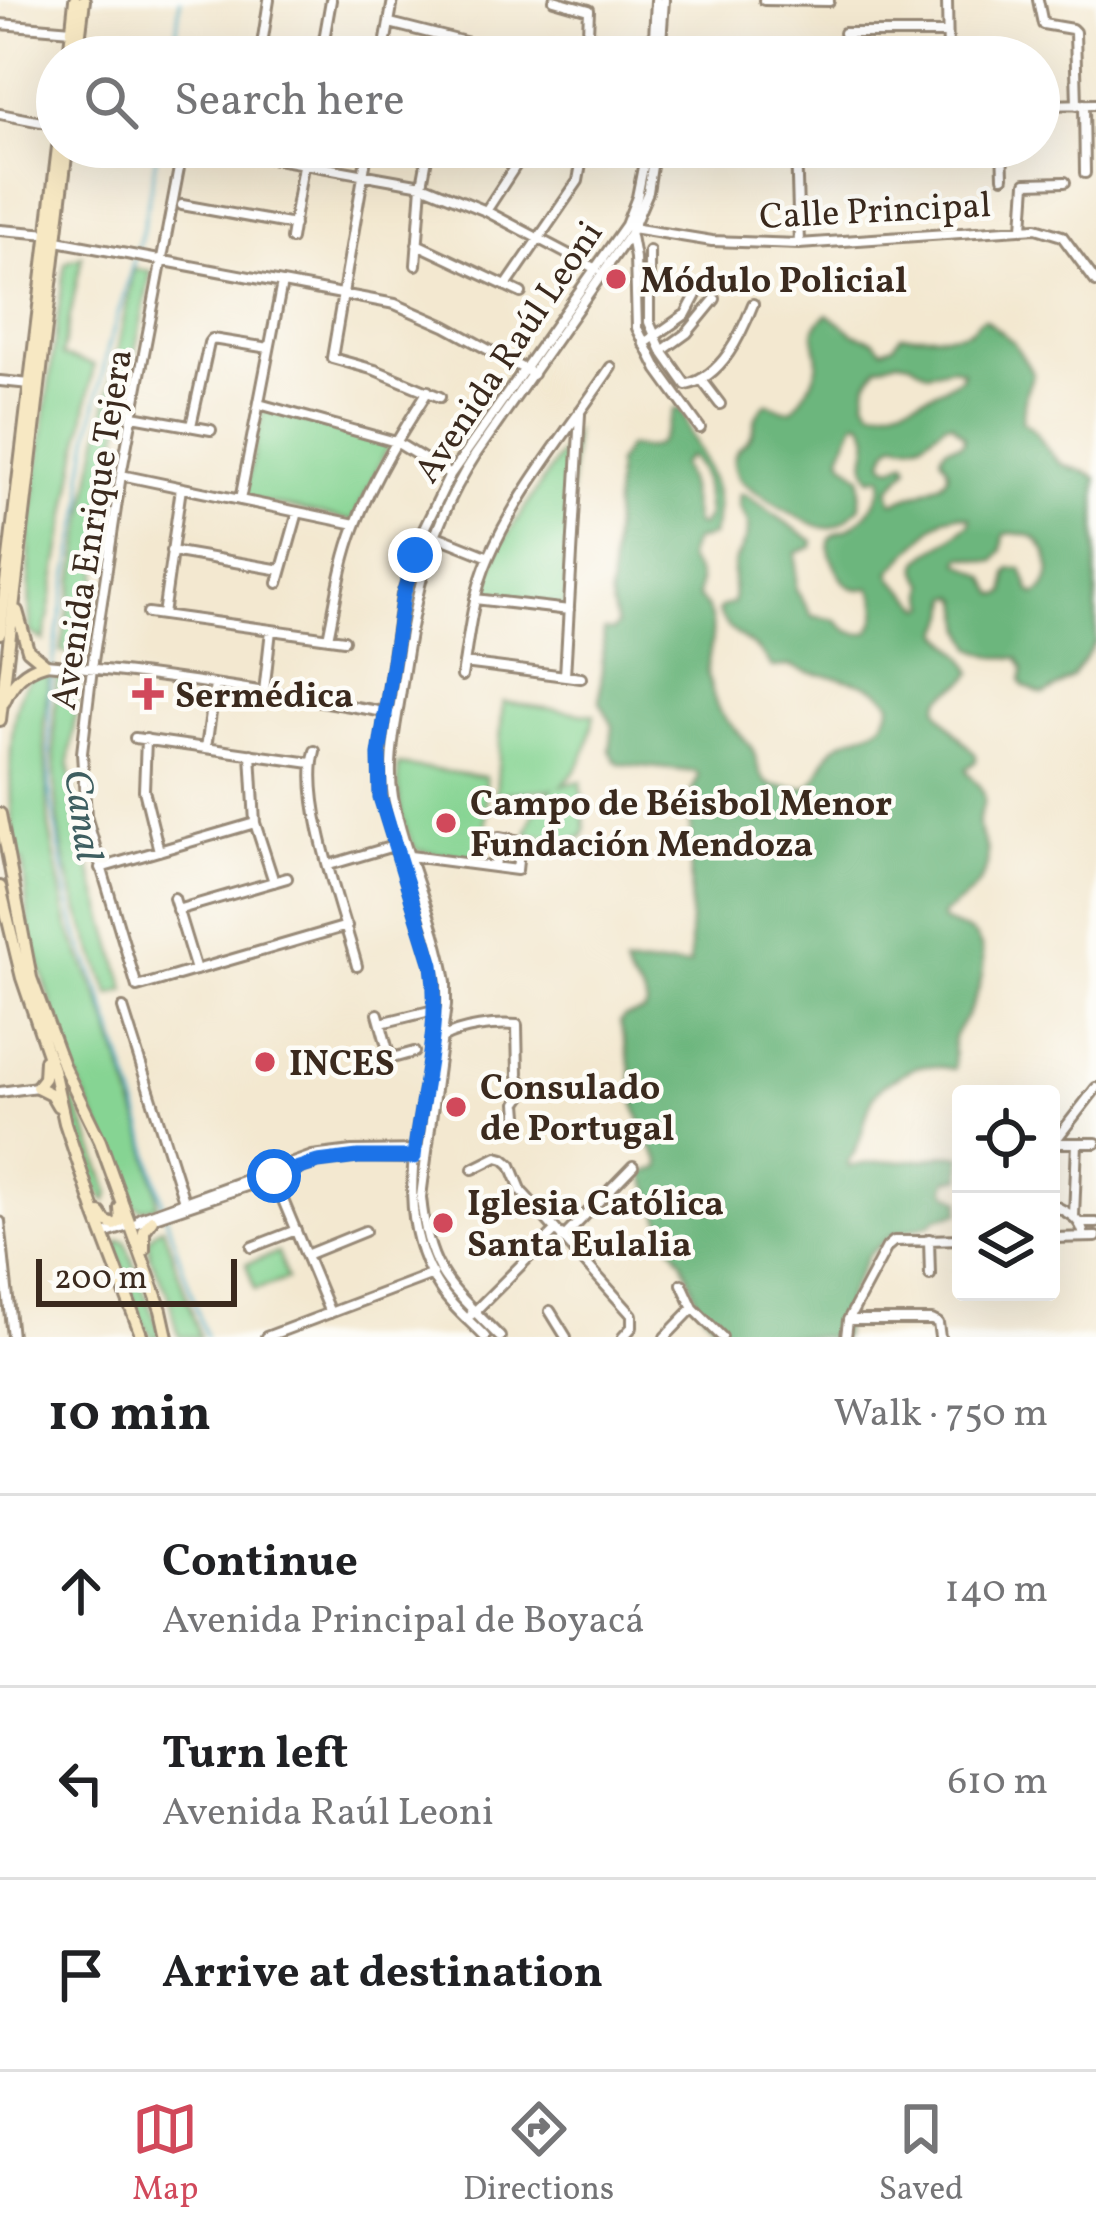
<!DOCTYPE html>
<meta charset="utf-8">
<style>
:root{--surface:#fff;--page:#f2f2f2;--text:#202124;--muted:#757577;--line:#e0e0e0;--accent:#d1495b}
body{margin:0;font-family:Vollkorn,serif;background:var(--page);color:var(--text)}
.controls{position:absolute;right:36px;bottom:36px;display:grid;overflow:hidden;border-radius:12px;box-shadow:0 12px 48px #0002}
.controls button{width:108px;height:108px;display:grid;place-items:center;padding:0;border:0;border-bottom:3px solid var(--line);background:var(--surface);color:var(--text);font:60px sans-serif}
.scale{position:absolute;left:36px;bottom:30px;width:201px;box-sizing:border-box;padding-left:12px;border:6px solid #3b2a1e;border-top:0;font-size:33px;line-height:42px;white-space:nowrap;color:#3b2a1e;-webkit-text-stroke:9px #fdfcf7;paint-order:stroke}
.stop{position:absolute;width:36px;height:36px;margin:-27px;border:9px solid #1a73e8;border-radius:50%;background:#fff}
.stop.end{background:#1a73e8;border-color:#fff;box-shadow:0 3px 12px #0008}
.list{margin:0;padding:0;list-style:none}
h2{display:flex;justify-content:space-between;align-items:center;height:156px;margin:0;padding:0 48px;font-size:51px}
h2 small{font-size:39px;font-weight:400;color:var(--muted)}
.list li{display:grid;grid-template-columns:78px 1fr auto;gap:36px;align-items:center;box-sizing:border-box;height:192px;padding:0 48px;border-top:3px solid var(--line)}
.list b{display:block;font-size:45px;white-space:nowrap}
.list p{margin:0;font-size:39px;white-space:nowrap;color:var(--muted)}
.list em{font-size:39px;font-style:normal;color:var(--muted)}
.icon{flex:none;width:66px;height:66px;fill:none;stroke:currentColor;stroke-width:2;stroke-linecap:round;stroke-linejoin:round}
.map{position:relative;flex:none;width:1096px;height:1337px;overflow:hidden}
.search{position:absolute;background:var(--surface);box-shadow:0 12px 48px #0002;left:36px;right:36px;top:36px;height:132px;display:flex;align-items:center;gap:30px;box-sizing:border-box;padding:0 42px;border-radius:66px;color:var(--muted);font-size:45px}
.sheet{height:732px;background:var(--surface)}
nav{display:flex;justify-content:space-around;align-items:center;box-sizing:border-box;height:168px;border-top:3px solid var(--line);background:var(--surface);font-size:33px;color:var(--muted)}
nav a{display:grid;justify-items:center;gap:6px}
nav .on{color:var(--accent)}
.map>svg:first-child{display:block}
.green{fill:#86d493;stroke:#607f58;stroke-width:3}
.forest{fill:#6cb67d;stroke:#54704e;stroke-width:3;fill-rule:evenodd}
.lines{fill:none;stroke-linecap:round;stroke-linejoin:round}
.stream{stroke:#43abc3;stroke-width:3}
.street-casing{stroke:#978977;stroke-width:14}
.secondary-casing{stroke:#978977;stroke-width:16}
.street{stroke:#fff;stroke-width:8}
.secondary{stroke:#f7e8c3;stroke-width:10}
.route{stroke:#1a73e8;stroke-width:15}
.poi-dot{fill:#d1495b;stroke:#fdfcf7;stroke-width:4.5}
.labels{text-anchor:middle;stroke-width:9;stroke-linejoin:round;paint-order:stroke}
.street-label{font-size:36px;fill:#3b2a1e;stroke:#fdfcf7}
.poi-label{font-size:36px;font-weight:bold;fill:#3b2a1e;stroke:#fdfcf7;text-anchor:start}
.water-label{font-size:39px;font-style:italic;fill:#3e5e60;stroke:#fdfcf7}
</style>
<div class="map">
<svg width="1096" height="1337" viewBox="0 0 1096 1337">
<rect width="100%" height="100%" fill="#fdfcf7"/>
<filter id="ink" filterUnits="userSpaceOnUse"><feTurbulence type="fractalNoise" baseFrequency=".00833" numOctaves="2"/><feDisplacementMap in="SourceGraphic" scale="24" xChannelSelector="R" yChannelSelector="G"/><feConvolveMatrix kernelMatrix="1 2 1 2 8 2 1 2 1" color-interpolation-filters="sRGB"/></filter>
<filter id="wash" filterUnits="userSpaceOnUse"><feTurbulence type="fractalNoise" baseFrequency=".004" numOctaves="4" result="noise"/><feDisplacementMap in="SourceGraphic" scale="48" xChannelSelector="R" yChannelSelector="G"/><feGaussianBlur stdDeviation="2.7" result="paint"/><feColorMatrix in="noise" values="0 0 0 0 0 0 0 0 0 0 0 0 0 0 0 0 0 1.4 0 .05"/><feComposite in="paint" operator="in"/></filter>
<g filter="url(#wash)">
<rect width="100%" height="100%" fill="#f3e8d0"/>
<path class="green" d="M82,256L62,356L94,365L44,641L30,632L29,536L65,263Z
M134,269L151,271L115,456L85,657L61,652L94,464Z
M263,409L389,445L353,521L244,498Z
M574,433L565,607L481,594L500,546Z
M39,673H49L44,726L49,826L68,926L102,1006L143,1134L157,1193V1206L141,1209L134,1205L69,1060L29,930L23,861L15,859C11,819 0,685 39,673Z
M57,674L80,677L69,764L81,838L126,990L110,995C97,960 82,925 72,889C53,820 51,745 57,674Z
M503,702L594,715C588,747 586,762 563,785L581,781L585,830L582,837L569,841L527,834C534,810 536,806 552,789L496,794Z
M398,765L486,777V857L476,859L416,850C400,825 398,794 398,765Z
M62,1077C82,1115 96,1153 110,1194L106,1201C81,1173 69,1114 62,1077Z
M163,1227L200,1337H179L168,1293L150,1257L149,1239L156,1230Z
M119,1240L125,1241L158,1328L159,1337H152L140,1317L116,1250Z
M278,1253L287,1279L255,1290L246,1264Z"/>
<path class="forest" d="M828,314L854,334L873,340L883,349L894,345L901,335C915,334 958,338 970,330C975,326 978,321 984,318L1013,342L1033,374L1026,392L1022,421C1039,431 1044,449 1058,461C1069,471 1085,468 1096,478V642L1072,677L1046,694H1041L1024,686L1021,681L1024,669L1018,658L995,657L973,648L965,630L961,600L957,596L951,597L949,615L941,632C951,645 968,657 972,673C966,683 959,685 949,692C944,696 937,700 938,708C939,716 969,747 976,755V761L966,769C970,779 978,782 983,792C988,804 980,808 979,819C977,829 983,838 986,847C995,878 965,900 943,914L942,920C951,927 967,927 975,936C993,958 978,994 967,1016C962,1024 955,1032 953,1042C952,1051 956,1059 954,1069C916,1064 924,1062 891,1080C859,1098 870,1134 848,1162L849,1167C873,1161 896,1161 921,1160C939,1159 942,1151 961,1156V1178L948,1180L945,1186L947,1192L961,1200L959,1213L937,1218L928,1225L893,1234L868,1255L848,1296L843,1337H724L700,1309L683,1262L671,1245L643,1173L660,1168V1162L645,1136L636,1108L630,1064L620,1022L624,1017L643,1012L647,1006C645,988 630,988 625,966L690,965L691,793L699,776L696,772L621,764L616,761L610,751L613,726L600,702L604,630L613,631L617,625L610,596L617,463L627,447C633,446 640,449 647,448C665,447 668,423 674,409H680C687,418 686,425 691,435C708,469 727,497 712,536L695,540C679,567 695,560 699,580C700,585 698,591 698,597C724,623 707,647 707,675C712,687 713,701 720,712C729,725 744,735 752,749C758,760 757,776 769,784C774,788 799,787 806,788C824,776 821,754 840,743C863,729 885,736 891,703C874,679 834,678 807,672L790,666L772,667C767,661 763,655 758,650C743,638 726,630 718,612L722,607L733,603C735,591 731,575 734,565C738,553 746,543 748,530C750,513 734,514 740,494L746,495L813,541L812,547L796,553V589L812,616L836,620C845,631 855,637 869,632C879,618 879,602 870,588C862,589 858,590 851,587C840,582 823,547 831,537C835,532 842,532 848,529C866,518 884,497 882,476L871,478C855,456 880,443 861,421L855,422L841,455L843,461L861,477L860,506C852,515 842,526 829,528C816,530 746,489 738,477C736,473 733,463 734,459C736,447 746,445 751,436C759,421 749,419 767,403L784,410H791C802,401 813,382 817,367C822,344 801,333 828,314ZM898,360L910,362L928,373L951,367L963,371L961,377C944,390 892,412 872,409L865,400L867,382L878,366ZM945,423H952L964,436L963,443C953,447 944,443 941,457C967,488 914,490 897,502L892,501L889,489L909,467L906,461L893,467L887,465L884,460L888,449L896,442C918,448 929,438 945,423ZM689,456C707,471 705,494 708,516L701,526L695,524L688,482L681,465ZM958,515L970,517V523C959,531 949,542 938,547C920,557 909,565 926,584L925,594L929,606L924,608L893,579L890,572L934,526L945,518ZM1010,533C1020,534 1031,534 1039,542C1053,557 1054,584 1036,595L1030,591L1022,569H1010L1007,574L1006,592L1001,595L995,594L986,577L959,562L961,557C973,555 983,564 995,561L1002,551L1004,535Z"/>
<g class="lines">
<path class="stream" d="M174,57L180,0
M158,147L142,233L108,348L90,432L83,475L84,498L58,628L49,696L50,793L66,887L76,931L100,991L136,1101L163,1204
M165,1214L206,1337"/>
</g>
</g>
<g filter="url(#ink)">
<g class="lines">
<g class="street-casing">
<path id="street" d="M554,0L589,10L587,57
M764,0L829,1
M947,0L948,57
M1038,0L1043,24L1072,29L1075,32L1077,105
M390,23L524,57
M0,24L72,30
M844,33H947
M948,49L1014,50
M260,57L269,0
M321,57L331,0
M383,57L393,0
M653,57L656,0
M660,57L664,0
M1084,104L1085,173
M1039,105L1096,104
M0,114L57,125
M183,147L121,475L92,668L82,753L86,816L137,987L347,926
M209,147L422,185L486,211L596,269
M368,147L332,358L375,370L440,397
M796,147L799,244
M1002,147L1003,177
M182,205L294,225
M486,211L516,165L519,147
M632,228L712,241L799,244L1036,228L1062,236L1096,282
M1023,228L1026,183L1065,182
M0,230L49,234
M631,236L635,258L637,328L658,370L700,428
M291,239L306,147
M57,241L395,304L445,326L533,374
M417,244L521,293
M649,251V322L662,351L686,385C722,377 741,335 753,304
M416,265L422,185L429,147
M506,286L578,181L584,147
M644,344L686,314L696,295
M662,351L687,333L715,299
M701,379L720,404
M0,381L30,384
M259,404L396,442L450,475
M133,416L211,430
M191,426L209,343L212,339L269,348
M121,475L355,524
M240,500L282,283
M429,533L489,557
M171,551L281,570
M278,583L298,512
M475,599L569,610
M148,613L344,640
M163,615L181,488
M328,638C336,600 341,562 355,526C373,478 401,434 428,391
M464,663L581,678
M45,664C161,674 276,693 390,713
M462,676C469,636 472,595 489,557C517,492 571,427 611,367
M565,676L580,414
M264,692L271,630
M135,738L311,763
M146,739L144,790L159,851
M206,748L215,685
M315,751C301,803 343,912 357,966
M251,754L255,823L274,882
M410,856L517,870L520,841L499,837L495,867
M329,865L397,845
M100,868L255,823
M174,898L196,970
M177,910L287,878
M123,1008L184,1201
M378,1014L389,1054L396,1057L414,1052
M381,1023L434,1010
M442,1038C462,1027 495,1023 517,1025L518,1075L523,1086L522,1096L517,1103L519,1128
M0,1092L37,1087
M1054,1143H1096
M1051,1146L1096,1088
M473,1169L497,1157L504,1159L511,1165L522,1192L632,1315V1327L623,1337
M273,1176L330,1313
M1051,1204C1068,1213 1081,1217 1084,1237
M1074,1216L1077,1143
M140,1218L312,1156L352,1151L427,1150
M0,1222L12,1337
M1080,1223H1096
M104,1234L318,1162L358,1157L426,1158
M1051,1238L1096,1237
M562,1239L633,1166
M929,1239L930,1275
M252,1247L296,1230
M306,1255L365,1231
M682,1284L693,1308L722,1337
M550,1311L566,1337
M471,1315L555,1231
M848,1320H932L938,1323L940,1337
M266,1337L433,1274
M485,1337C471,1322 453,1308 441,1290C373,1190 449,1074 432,965L380,797L379,755L402,595L423,531L450,475L626,225L637,197L647,147
M500,1337C450,1286 428,1273 421,1197L446,1005V982C436,919 405,860 393,797C387,764 395,729 400,697C413,607 425,532 476,454L630,234L648,192L655,147
M665,1337L693,1308
M846,1337L848,1320L887,1247L894,1241L961,1239"/>
</g>
<g class="secondary-casing">
<path id="secondary" d="M69,57L75,0
M77,57L84,0
M17,611L28,650L45,664
M0,633L58,147
M4,702C12,682 24,670 45,664
M0,720L67,147
M0,814L31,978L63,1065L100,1141L161,1310L167,1337
M0,887L22,978L53,1069L65,1123L96,1216L142,1337
M45,1060L44,1078L37,1087L51,1094L58,1106
M100,1213L105,1221L114,1225L121,1221L120,1208
M144,1250V1231L152,1220"/>
</g>
<use href="#street" class="street"/>
<use href="#secondary" class="secondary"/>
</g>
</g>
<g class="lines" filter="url(#ink)">
<path class="route" d="M274,1176L318,1162L358,1157H414C421,1095 441,1028 432,965L380,797L379,755L403,595L415,555"/>
</g>
<g class="poi-dot">
<circle cx="616" cy="279" r="12"/>
<path d="M142 676h12v12h12v12h-12v12h-12v-12h-12v-12h12z"/>
<circle cx="446" cy="823" r="12"/>
<circle cx="265" cy="1062" r="12"/>
<circle cx="456" cy="1107" r="12"/>
<circle cx="443" cy="1223" r="12"/>
</g>
<g class="labels">
<g class="street-label">
<text transform="translate(875 209) rotate(-3)" y="13">Calle Principal</text>
<text transform="translate(507 351) rotate(-56)" y="13">Avenida Raúl Leoni</text>
<text transform="translate(90 529) rotate(-81)" y="13">Avenida Enrique Tejera</text>
</g>
<g class="poi-label">
<text x="640" y="292">Módulo Policial</text>
<text x="175" y="707">Sermédica</text>
<text x="470" y="815">Campo de Béisbol Menor<tspan x="470" dy="41">Fundación Mendoza</tspan></text>
<text x="289" y="1075">INCES</text>
<text x="480" y="1099">Consulado<tspan x="480" dy="41">de Portugal</tspan></text>
<text x="467" y="1215">Iglesia Católica<tspan x="467" dy="41">Santa Eulalia</tspan></text>
</g>
<g class="water-label">
<text transform="translate(85 815) rotate(82)" y="14">Canal</text>
</g>
</g>
</svg>
<div class="controls">
<button><svg class="icon" aria-label="locate" viewBox="0 0 24 24"><circle cx="12" cy="12" r="6"/><path d="M12 2v4M12 18v4M2 12h4M18 12h4"/></svg></button>
<button><svg class="icon" aria-label="layers" viewBox="0 0 24 24"><path d="M12 4l9 5-9 5-9-5zM3 14l9 5 9-5"/></svg></button>
</div>
<div class="scale">200 m</div>
<div class="stop" style="left:274px;top:1176px"></div>
<div class="stop end" style="left:415px;top:555px"></div>
<div class="search"><svg class="icon" aria-label="search" viewBox="0 0 24 24"><circle cx="10" cy="10" r="6"/><path d="M15 15l6 6"/></svg>Search here</div>
</div>
<section class="sheet">
<h2>10 min<small>Walk · 750 m</small></h2>
<ul class="list">
<li><svg class="icon" aria-label="ahead" viewBox="0 0 24 24"><path d="M12 20V5M6 11l6-6 6 6"/></svg><div><b>Continue</b><p>Avenida Principal de Boyacá</p></div><em>140 m</em></li>
<li><svg class="icon" aria-label="left" viewBox="0 0 24 24"><path d="M17 20v-9H6M10 6l-5 5 5 5"/></svg><div><b>Turn left</b><p>Avenida Raúl Leoni</p></div><em>610 m</em></li>
<li><svg class="icon" aria-label="arrive" viewBox="0 0 24 24"><path d="M6 21V4h12l-3 4 3 4H6"/></svg><div><b>Arrive at destination</b></div></li>
</ul>
</section>
<nav>
<a class="on"><svg class="icon" aria-label="map" viewBox="0 0 24 24"><path d="M3 6l6-2 6 2 6-2v14l-6 2-6-2-6 2zM9 4v14M15 6v14"/></svg>Map</a>
<a><svg class="icon" aria-label="directions" viewBox="0 0 24 24"><path d="M12 3l9 9-9 9-9-9zM9 14v-3h6M13 9l2 2-2 2"/></svg>Directions</a>
<a><svg class="icon" aria-label="saved" viewBox="0 0 24 24"><path d="M7 4h10v16l-5-4-5 4z"/></svg>Saved</a>
</nav>
